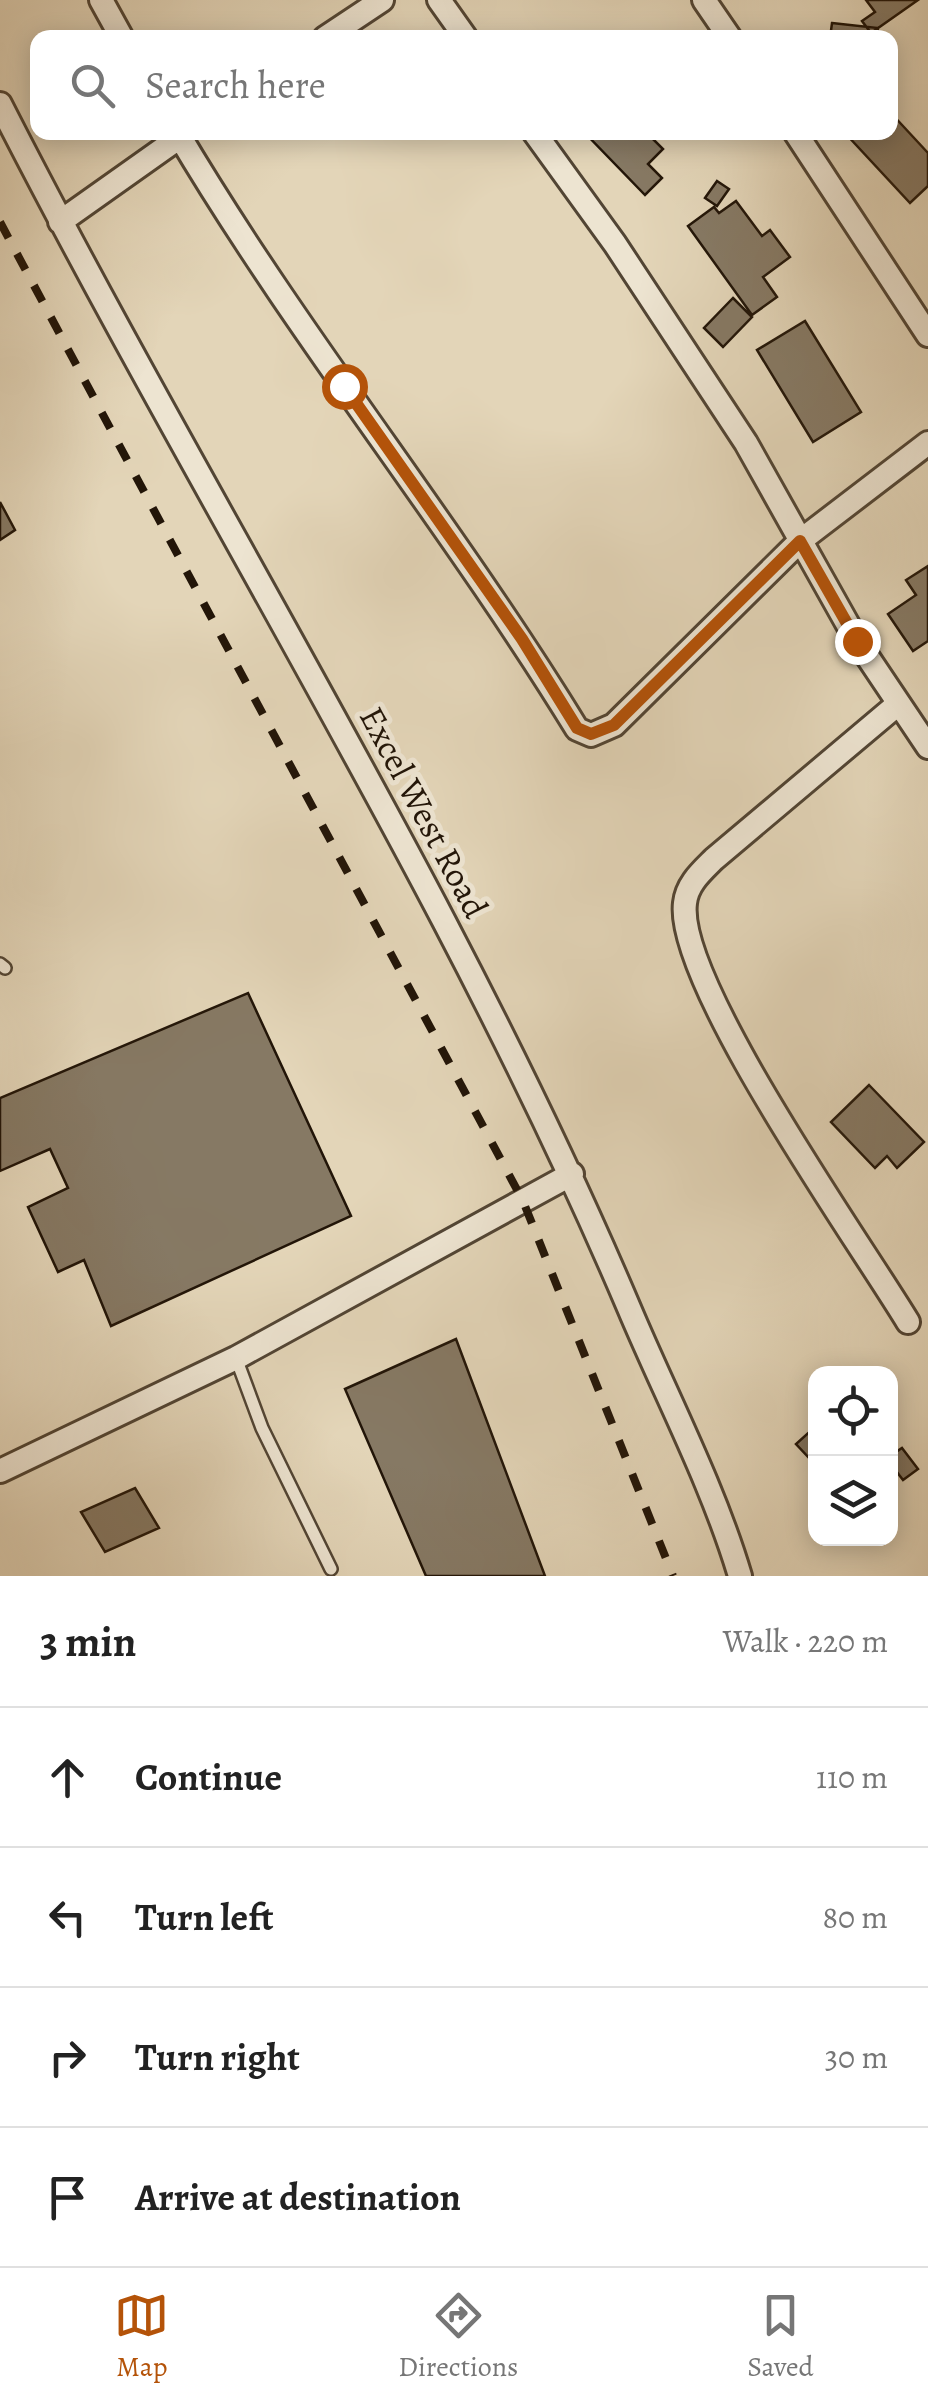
<!DOCTYPE html>
<meta charset="utf-8">
<style>
:root{--surface:#fff;--page:#f2f2f2;--text:#222;--muted:#767676;--line:#e0e0e0;--accent:#b45309}
body{margin:0;font-family:Alegreya,serif;background:var(--page);color:var(--text)}
.controls{position:absolute;right:30px;bottom:30px;display:grid;overflow:hidden;border-radius:20px;box-shadow:0 5px 25px #0003}
.controls button{width:90px;height:90px;display:grid;place-items:center;padding:0;border:0;border-bottom:2px solid var(--line);background:var(--surface);color:var(--text);font:50px sans-serif}
.stop{position:absolute;width:30px;height:30px;margin:-22px;border:8px solid #b45309;border-radius:50%;background:#fff}
.stop.end{background:#b45309;border-color:#fff;box-shadow:0 2px 10px #0008}
.list{margin:0;padding:0;list-style:none}
h2{display:flex;justify-content:space-between;align-items:center;height:130px;margin:0;padding:0 40px;font-size:42px}
h2 small{font-size:32px;font-weight:400;color:var(--muted)}
.list li{display:grid;grid-template-columns:65px 1fr auto;gap:30px;align-items:center;box-sizing:border-box;height:140px;padding:0 40px;border-top:2px solid var(--line)}
.list b{display:block;font-size:38px;white-space:nowrap}
.list em{font-size:32px;font-style:normal;color:var(--muted)}
.icon{flex:none;width:55px;height:55px;fill:none;stroke:currentColor;stroke-width:2;stroke-linecap:round;stroke-linejoin:round}
.map{position:relative;flex:none;width:928px;height:1576px;overflow:hidden}
.search{position:absolute;background:var(--surface);box-shadow:0 5px 25px #0003;left:30px;right:30px;top:30px;height:110px;display:flex;align-items:center;gap:25px;box-sizing:border-box;padding:0 35px;border-radius:20px;color:var(--muted);font-size:38px}
.sheet{height:690px;background:var(--surface)}
nav{display:flex;justify-content:space-around;align-items:center;box-sizing:border-box;height:140px;border-top:2px solid var(--line);background:var(--surface);font-size:28px;color:var(--muted)}
nav a{display:grid;justify-items:center;gap:5px}
nav .on{color:var(--accent)}
.map>svg:first-child{display:block}
.building{fill:#867964;stroke:#221508;stroke-width:2.5}
.lines{fill:none;stroke-linecap:round;stroke-linejoin:round}
.service-casing{stroke:#524534;stroke-width:16}
.minor-casing{stroke:#524534;stroke-width:28}
.service{stroke:#ede4d1;stroke-width:11}
.minor{stroke:#ede4d1;stroke-width:22}
.rail{stroke:#221508;stroke-width:8;stroke-dasharray:18 18;stroke-linecap:butt}
.route{stroke:#b45309;stroke-width:12}
.labels{text-anchor:middle;stroke-width:10;stroke-linejoin:round;paint-order:stroke}
.street-label{font-size:35px;fill:#221508;stroke:#ede4d1}
</style>
<div class="map">
<svg width="928" height="1576" viewBox="0 0 928 1576">
<rect width="100%" height="100%" fill="#e3d5b8"/>
<filter id="stains"><feTurbulence type="fractalNoise" baseFrequency=".002" numOctaves="4"/><feColorMatrix values="0 0 0 0 .2 0 0 0 0 .09 0 0 0 0 .02 0 0 0 .5 -.17"/></filter>
<radialGradient id="worn" r=".72"><stop offset=".6" stop-color="#630" stop-opacity="0"/><stop offset="1" stop-color="#630" stop-opacity=".3"/></radialGradient>
<path class="building" d="M866,0H918L871,33L862,21L875,12Z
M832,23L878,28L877,38H830Z
M890,112L928,153V186L910,203L845,133L890,132Z
M584,132H646L663,149L648,164L662,178L645,195Z
M717,181L729,189L717,206L705,198Z
M736,201L762,236L770,230L790,257L763,277L777,297L752,315L688,226L714,207L719,213Z
M733,298L752,317L723,347L704,328Z
M805,321L861,412L813,442L757,350Z
M0,502L15,530L0,540Z
M928,566V641L913,651L888,614L916,595L906,580Z
M248,993L351,1216L111,1326L84,1260L58,1272L28,1207L68,1188L50,1149L0,1171V1098Z
M869,1085L924,1142L897,1168L887,1156L875,1168L831,1122Z
M456,1339L545,1576H426L345,1389Z
M816,1426V1453L810,1459L796,1444Z
M902,1448L918,1469L903,1480L890,1463V1456Z
M135,1488L159,1528L105,1552L81,1512Z"/>
<g class="lines">
<g class="service-casing">
<path id="service" d="M0,964L5,968
M236,1358L262,1428L331,1569"/>
</g>
<g class="minor-casing">
<path id="minor" d="M101,0L122,38
M439,0L466,38
M704,0L730,38
M325,38L382,0
M0,104C206,508 452,891 629,1308C666,1396 713,1485 740,1576
M177,132C299,338 452,525 577,729L591,735L614,725L800,541L928,443
M534,132L615,244L746,443L857,641L928,747
M795,132L928,335
M60,222L187,132
M898,704L714,859C701,872 687,884 685,903C675,982 861,1244 908,1322
M0,1471L236,1358L572,1174"/>
</g>
<use href="#service" class="service"/>
<use href="#minor" class="minor"/>
<path class="rail" d="M0,222L523,1201L673,1576"/>
</g>
<g class="lines">
<path class="route" d="M344,386L522,639L577,728L591,734L614,725L800,541L857,641"/>
</g>
<g class="labels">
<g class="street-label">
<text transform="translate(424 812) rotate(62)" y="12">Excel West Road</text>
</g>
</g>
<rect width="100%" height="100%" filter="url(#stains)"/>
<rect width="100%" height="100%" fill="url(#worn)"/>
</svg>
<div class="controls">
<button><svg class="icon" aria-label="locate" viewBox="0 0 24 24"><circle cx="12" cy="12" r="6"/><path d="M12 2v4M12 18v4M2 12h4M18 12h4"/></svg></button>
<button><svg class="icon" aria-label="layers" viewBox="0 0 24 24"><path d="M12 4l9 5-9 5-9-5zM3 14l9 5 9-5"/></svg></button>
</div>
<div class="stop" style="left:344px;top:386px"></div>
<div class="stop end" style="left:857px;top:641px"></div>
<div class="search"><svg class="icon" aria-label="search" viewBox="0 0 24 24"><circle cx="10" cy="10" r="6"/><path d="M15 15l6 6"/></svg>Search here</div>
</div>
<section class="sheet">
<h2>3 min<small>Walk · 220 m</small></h2>
<ul class="list">
<li><svg class="icon" aria-label="ahead" viewBox="0 0 24 24"><path d="M12 20V5M6 11l6-6 6 6"/></svg><div><b>Continue</b></div><em>110 m</em></li>
<li><svg class="icon" aria-label="left" viewBox="0 0 24 24"><path d="M17 20v-9H6M10 6l-5 5 5 5"/></svg><div><b>Turn left</b></div><em>80 m</em></li>
<li><svg class="icon" aria-label="right" viewBox="0 0 24 24"><path d="M7 20v-9h11M14 6l5 5-5 5"/></svg><div><b>Turn right</b></div><em>30 m</em></li>
<li><svg class="icon" aria-label="arrive" viewBox="0 0 24 24"><path d="M6 21V4h12l-3 4 3 4H6"/></svg><div><b>Arrive at destination</b></div></li>
</ul>
</section>
<nav>
<a class="on"><svg class="icon" aria-label="map" viewBox="0 0 24 24"><path d="M3 6l6-2 6 2 6-2v14l-6 2-6-2-6 2zM9 4v14M15 6v14"/></svg>Map</a>
<a><svg class="icon" aria-label="directions" viewBox="0 0 24 24"><path d="M12 3l9 9-9 9-9-9zM9 14v-3h6M13 9l2 2-2 2"/></svg>Directions</a>
<a><svg class="icon" aria-label="saved" viewBox="0 0 24 24"><path d="M7 4h10v16l-5-4-5 4z"/></svg>Saved</a>
</nav>
